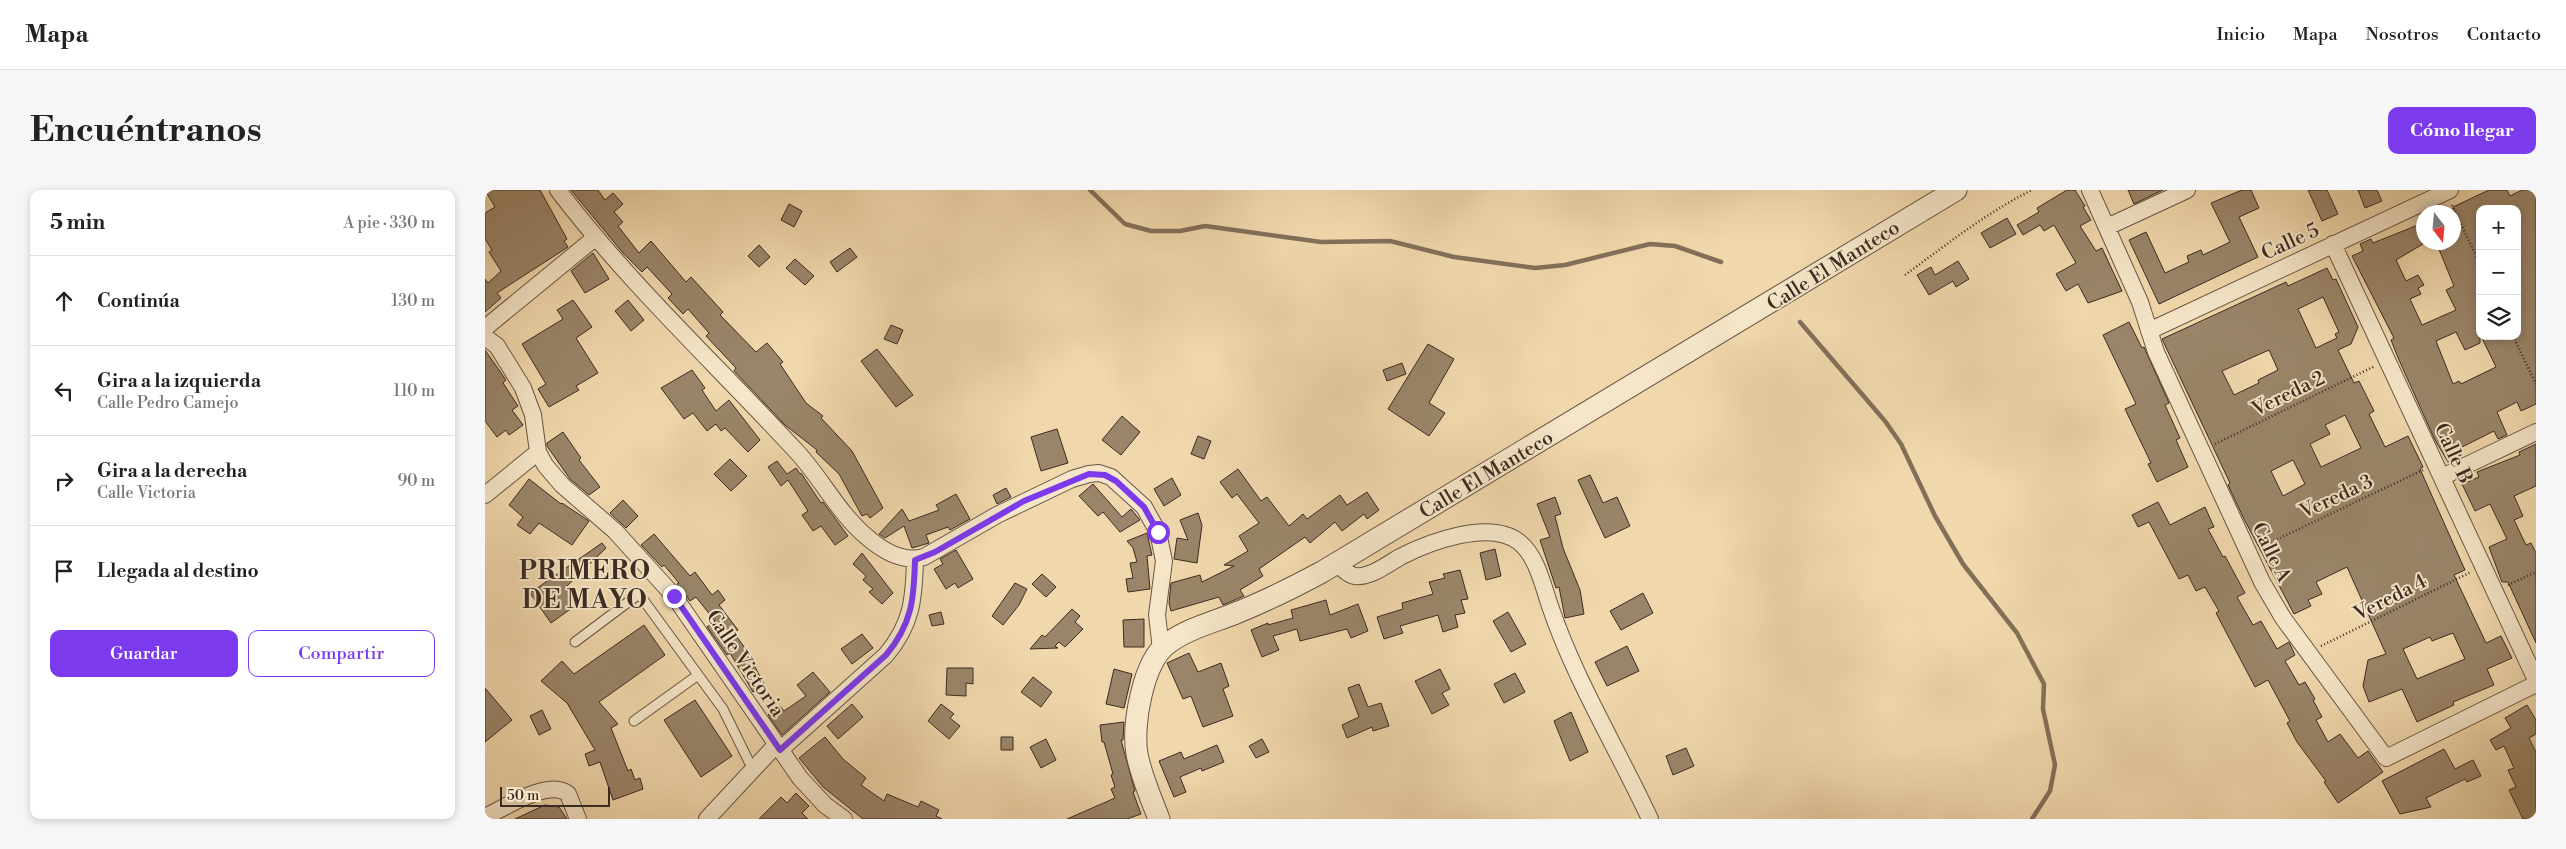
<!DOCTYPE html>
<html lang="es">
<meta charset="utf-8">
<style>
:root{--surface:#fff;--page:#f6f6f6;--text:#222;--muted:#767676;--line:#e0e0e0;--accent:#7c3aed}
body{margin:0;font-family:"Libre Bodoni",serif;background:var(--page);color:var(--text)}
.controls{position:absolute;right:15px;top:15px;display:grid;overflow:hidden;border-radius:10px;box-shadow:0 2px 8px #0003}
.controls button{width:45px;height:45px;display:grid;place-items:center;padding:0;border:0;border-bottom:1px solid var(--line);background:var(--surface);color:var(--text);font:25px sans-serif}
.compass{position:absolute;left:1931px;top:15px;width:45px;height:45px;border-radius:50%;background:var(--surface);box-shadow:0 2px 8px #0003;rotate:164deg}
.scale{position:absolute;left:15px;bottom:12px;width:110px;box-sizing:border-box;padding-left:5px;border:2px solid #3c2b22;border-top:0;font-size:14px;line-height:18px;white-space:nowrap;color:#3c2b22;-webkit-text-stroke:4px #f5e6c9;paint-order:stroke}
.stop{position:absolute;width:15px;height:15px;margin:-11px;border:4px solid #7c3aed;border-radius:50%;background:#fff}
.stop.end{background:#7c3aed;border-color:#fff;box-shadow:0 1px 5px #0008}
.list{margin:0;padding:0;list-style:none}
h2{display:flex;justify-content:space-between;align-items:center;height:65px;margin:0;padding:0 20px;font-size:21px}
h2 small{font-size:16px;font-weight:400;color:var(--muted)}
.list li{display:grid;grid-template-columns:32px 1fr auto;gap:15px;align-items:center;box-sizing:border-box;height:90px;padding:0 20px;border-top:1px solid var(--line)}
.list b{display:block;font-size:19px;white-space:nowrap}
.list p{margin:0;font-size:16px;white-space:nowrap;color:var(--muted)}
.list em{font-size:16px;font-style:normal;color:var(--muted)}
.actions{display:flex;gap:10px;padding:15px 20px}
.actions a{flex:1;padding:11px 0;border:1px solid var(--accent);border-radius:10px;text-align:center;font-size:18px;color:var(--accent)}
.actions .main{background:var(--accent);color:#fff}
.icon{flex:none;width:28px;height:28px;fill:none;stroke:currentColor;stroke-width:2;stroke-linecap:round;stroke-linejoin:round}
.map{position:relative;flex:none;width:2051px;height:629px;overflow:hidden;border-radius:10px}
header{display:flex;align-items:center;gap:30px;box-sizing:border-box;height:70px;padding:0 25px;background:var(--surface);border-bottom:1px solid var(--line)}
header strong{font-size:24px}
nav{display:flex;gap:28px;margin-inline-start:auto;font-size:18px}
.intro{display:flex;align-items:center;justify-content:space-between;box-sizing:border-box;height:120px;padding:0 30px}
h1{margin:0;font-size:35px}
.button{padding:12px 22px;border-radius:10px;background:var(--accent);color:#fff;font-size:18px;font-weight:700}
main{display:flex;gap:30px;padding:0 30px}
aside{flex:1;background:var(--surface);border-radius:10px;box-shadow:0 2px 8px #0003}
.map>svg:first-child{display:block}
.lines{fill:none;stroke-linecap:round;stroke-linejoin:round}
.stream{stroke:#836f59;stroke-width:4.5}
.building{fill:#9a856a;stroke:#3c2b22;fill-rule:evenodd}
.service-casing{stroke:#695644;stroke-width:11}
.minor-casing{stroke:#695644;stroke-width:18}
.tertiary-casing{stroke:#695644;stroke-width:23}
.path{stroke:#3c2b22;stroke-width:2.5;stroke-dasharray:1 2.5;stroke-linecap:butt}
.service{stroke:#f5e6c9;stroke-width:9}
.minor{stroke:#f5e6c9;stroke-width:16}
.tertiary{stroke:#f5e6c9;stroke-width:21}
.route{stroke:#7c3aed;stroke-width:6}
.labels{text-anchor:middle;stroke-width:4;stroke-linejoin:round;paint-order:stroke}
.street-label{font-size:20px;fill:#3c2b22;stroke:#f5e6c9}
.district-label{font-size:25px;font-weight:bold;letter-spacing:1px;fill:#3c2b22;stroke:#f5e6c9}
</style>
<header>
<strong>Mapa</strong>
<nav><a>Inicio</a><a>Mapa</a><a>Nosotros</a><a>Contacto</a></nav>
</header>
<div class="intro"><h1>Encuéntranos</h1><a class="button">Cómo llegar</a></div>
<main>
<aside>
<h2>5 min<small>A pie · 330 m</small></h2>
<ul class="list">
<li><svg class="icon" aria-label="ahead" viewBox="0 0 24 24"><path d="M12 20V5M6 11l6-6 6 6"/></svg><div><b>Continúa</b></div><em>130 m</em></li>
<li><svg class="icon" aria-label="left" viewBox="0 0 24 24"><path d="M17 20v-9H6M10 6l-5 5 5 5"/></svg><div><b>Gira a la izquierda</b><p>Calle Pedro Camejo</p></div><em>110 m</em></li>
<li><svg class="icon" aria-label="right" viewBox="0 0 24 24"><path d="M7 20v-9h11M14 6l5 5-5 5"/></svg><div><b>Gira a la derecha</b><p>Calle Victoria</p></div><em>90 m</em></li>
<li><svg class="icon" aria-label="arrive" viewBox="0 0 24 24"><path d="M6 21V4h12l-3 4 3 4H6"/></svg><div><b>Llegada al destino</b></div></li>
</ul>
<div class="actions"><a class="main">Guardar</a><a>Compartir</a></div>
</aside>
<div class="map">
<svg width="2051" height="629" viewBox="0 0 2051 629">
<rect width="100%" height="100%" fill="#f0d8ac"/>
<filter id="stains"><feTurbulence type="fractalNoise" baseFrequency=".004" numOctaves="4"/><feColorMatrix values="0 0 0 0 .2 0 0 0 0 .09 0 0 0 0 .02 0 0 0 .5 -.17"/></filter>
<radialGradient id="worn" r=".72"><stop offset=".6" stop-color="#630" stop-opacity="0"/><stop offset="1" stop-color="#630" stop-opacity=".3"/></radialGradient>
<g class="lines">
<path class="stream" d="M605,0L640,34L666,41H695L720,36L836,52L905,51L969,67L1050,78L1080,75L1165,54L1190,56L1236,72
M1315,132L1400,231L1416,254L1450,326L1478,374L1532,443L1559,494L1558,519L1570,575L1565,601L1547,629"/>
</g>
<path class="building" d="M0,0H55L82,49L79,51L83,57L12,103L16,108L0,122V89L3,93L16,81L4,62L7,60L0,49V23L10,17Z
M86,0H113L120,10L128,3L138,14L129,22L138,32L133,36L154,63L166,51L201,92L206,87L238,122L235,125L271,162L282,153L298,172L295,174L321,213L338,226L336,228L367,261L398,318L385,328L382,324L377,326L354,284L331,262L332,260L300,235L249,181L251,178L221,146L224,143L203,119L198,124L183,108L187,104L162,77L157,82L138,63Z
M1582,0H1590L1600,16L1598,17L1606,30L1595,36L1611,61L1617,58L1637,101L1603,113L1593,94L1581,101L1571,84L1591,73L1569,35L1559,41L1555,35L1538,45L1532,35L1554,22L1552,18Z
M1643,0H1678L1649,14Z
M1757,0H1766L1774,18L1754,27L1773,67L1674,114L1644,50L1661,42L1680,83L1704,72L1702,66L1716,60L1718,65L1745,52L1726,13Z
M1823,0H1842L1853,24L1837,31Z
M1873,0H1892L1897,11L1880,18Z
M2004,0H2022L2025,6L2037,0H2051V214L2036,221L2032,212L2012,222L2022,245L2013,249L2009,241L1973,259L1976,265L1963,272L1950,250L1914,170L1906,150L1909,148L1867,66L1878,61L1875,54L1886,49L1888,53L1938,33V54L1911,70L1921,91L1933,85L1939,95L1933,98L1936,104L1925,109L1937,135L1971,120L1961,100L1969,96L1951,52H1968V17ZM1995,19H2032V146H1996L2011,177L1976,194L1974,191L1968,194L1951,151L1971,142L1980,160L1995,153Z
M304,14L317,21L309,37L296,30Z
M1522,28L1531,44L1505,58L1496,43Z
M274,55L285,67L274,77L263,66Z
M365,58L372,67L352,82L345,72Z
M108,63L124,89L100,103L86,81Z
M310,69L329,86L320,95L301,78Z
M1473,71L1484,89L1471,97L1468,91L1444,105L1432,85L1446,77L1450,85Z
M1842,78L1848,90L1851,89L1873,137L1866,154L1853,160L1869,193L1874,191L1889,221L1884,224L1900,257L1923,246L1938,277L1935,279L1980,380L1969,385L2001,453L2016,446L2027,468L2002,479L2009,495L1968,512L1969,515L1932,532L1917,499L1884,512L1878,496L1883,470L1901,464L1862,377L1831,392L1837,404L1823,410L1826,416L1809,424L1759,329L1743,295L1745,293L1677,149L1801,92L1803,96ZM1838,107L1854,142L1850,144L1852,148L1831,158L1813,119ZM1784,160L1793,180L1773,190L1774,193L1749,205L1737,181ZM1860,225L1876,258L1836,277L1825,254L1845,244L1840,235ZM1808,270L1820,294L1798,306L1786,281ZM1968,443L1980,469L1932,489L1918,459L1945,447L1947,451Z
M88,110L107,137L91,148L113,183L91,196L94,200L64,217L53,199L61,194L37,154L78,129L72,120Z
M143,110L159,130L146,141L130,121Z
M1644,132L1657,158L1659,157L1684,213L1680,215L1695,248L1691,250L1703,277L1672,292L1663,274L1666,273L1640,219L1651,214L1618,145Z
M406,135L418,140L412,154L399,149Z
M943,154L969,169L944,213L960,223L944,246L903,219Z
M392,159L428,205L411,217L376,171Z
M0,160L21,190L18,193L33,216L27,220L38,235L24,245L21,240L12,247L0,231Z
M917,173L921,184L902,191L898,180Z
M207,180L220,198L217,200L231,221L244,210L275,250L263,262L240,238L236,241L231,234L222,241L208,223L199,229L176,198Z
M637,226L655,242L636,265L617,250Z
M572,239L583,273L556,281L546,247Z
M78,242L96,268L94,270L115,297L104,305L85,289L62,256V253Z
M713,246L726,251L719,269L706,264Z
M2051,254V296L2029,306L2038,326L2029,330L2041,355L2046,353L2051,363V453L2023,392H2017L2004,357L2022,349L2005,314L1990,321L1977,294L1994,287L1992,282L2035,265L2034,262Z
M245,269L262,286L246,301L229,284Z
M292,271L302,284L311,278L315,284L316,283L336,313L338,312L363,346L350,355L336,336L328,341L317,325L323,321L303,290L296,296L283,277Z
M753,279L776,311L782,307L804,336L818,324L822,329L855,305L862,315L882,302L894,320L882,329L879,324L857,341L850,332L825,353L820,347L774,379L778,386L755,400L759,406L738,415L734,407L686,421L684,413L686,393L715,385L717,392L749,376L739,375L763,361L754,346L774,333L752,304L747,308L735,292Z
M1105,285L1118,313L1132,307L1145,336L1120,348L1093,290Z
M687,288L696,305L679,316L669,299Z
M44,289L76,314L77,313L104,331L87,355L54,333L45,344L32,335L38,327L24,315Z
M608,294L637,327L646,319L655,330L635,342L618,322L613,326L594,306Z
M521,298L526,307L512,314L508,305Z
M471,304L485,329L465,340L463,337L441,345L444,353L427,358L419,336L400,348L394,344L417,319L424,331L454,320L451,315Z
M1070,307L1076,324L1070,326L1078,358L1095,400L1099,424L1080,428L1074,397L1071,398L1055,350L1065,347L1052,314Z
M138,310L153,326L141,338L125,323Z
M1673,312L1685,335L1720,317L1729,337L1723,339L1738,367L1740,366L1760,403L1752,407L1768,435L1776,431L1792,459L1804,452L1810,465L1800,471L1814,495L1820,492L1830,509L1828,510L1837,527L1831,530L1843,552L1855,544L1873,568L1883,561L1898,582L1853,613L1839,592L1841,591L1812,552L1802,533L1805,531L1783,490L1770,497L1731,423L1734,421L1720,397L1711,401L1703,385L1694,389L1664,332L1653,337L1647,325Z
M713,323L717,335L712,373L689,369L692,348L703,350L695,330Z
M662,343L667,365L662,366L665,399L643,402L641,389L648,388L645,373L652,372L648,358L642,351Z
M169,344L205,386L210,382L227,405L233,400L240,410L234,415L253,440L249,443L260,458L280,496L268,502L245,463L242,465L222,437L230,431L211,407L205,411L192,394L194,393L179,375L177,377L156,355Z
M117,353L121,358L80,398L94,413L66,433L45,403Z
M1010,359L1016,386L1001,390L995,363Z
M471,360L488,389L473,398L470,393L461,399L449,379L458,374L455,369Z
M377,363L408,403L397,414L384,402L388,399L378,390L381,386L368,374Z
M975,380L983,409L976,410L980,423L970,425L973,437L958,442L953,425L915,436L918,443L899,449L892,427L918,419L917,413L948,404L944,392L960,388L958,384Z
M557,384L571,397L561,407L547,394Z
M530,393L542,399L534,415L518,435L507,426Z
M1158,403L1168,423L1136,440L1125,421Z
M841,410L845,425L873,414L883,441L866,448L862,439L815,451L812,439L788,446L794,460L777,467L766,440L783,433V435L808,428L806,420Z
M587,419L595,426L590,432L598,439L580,457L574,452L570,456L573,458L545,459L557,445L560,447Z
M456,422L459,434L447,436L444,425Z
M1023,422L1041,454L1026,462L1008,431Z
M659,429V457H639L638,430Z
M159,435L180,465L114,512L133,534L126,538L143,581L146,579L150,590L155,588L158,599L128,610L115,572L104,576L100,564L110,560L82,513L56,491L77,471L89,484Z
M377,444L388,458L367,474L356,459Z
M1142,456L1154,481L1122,496L1110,472Z
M704,463L713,482L736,473L744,496L738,499L748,526L718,537L706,506L698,509L682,473Z
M462,478H488V494L481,493V506L461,505Z
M629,479L647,484L639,518L621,514Z
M955,479L965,499L957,503L964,515L947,524L930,491Z
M328,482L345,502L297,545L283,525L295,516L299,521L321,506L312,495Z
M1030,483L1040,502L1019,513L1009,494Z
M548,487L567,502L556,517L536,502Z
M874,494L883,517L896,513L904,536L888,541L887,537L862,548L857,535L874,527L863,498Z
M0,498L27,530L0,552Z
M210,510L247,566L216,587L179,530Z
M367,514L378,527L353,549L342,536Z
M456,514L469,524L465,528L475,536L464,549L443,531Z
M2042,515L2051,530V544L2044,548L2051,562V629H2038L2024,600L2031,597L2023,580L2029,578L2019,556L2011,560L2005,550L2026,538L2020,528Z
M57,520L66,539L54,545L45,526Z
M1086,522L1103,562L1085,571L1069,531Z
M639,532L638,550H636L650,601L648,602L656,624L642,629H582L630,608L626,599L630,597L626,585L628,584L619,552H617L615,535Z
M340,547L358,569L381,588L376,595L399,611L402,604L433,617L436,611L454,620L451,626L457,629H378L338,597L314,568Z
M516,547H528V560H516Z
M561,549L571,570L556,578L545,557Z
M777,549L784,562L771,568L764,556Z
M732,555L739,572L717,581L716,578L695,587L701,602L689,607L674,571L696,562L699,569Z
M1201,558L1209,576L1188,585L1181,566Z
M1959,559L1970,579L1988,570L1996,586L1982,592L1980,589L1941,608L1946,617L1915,624L1897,591Z
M311,603L324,616L317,623L323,629H274L296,607L302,613Z
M60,615L74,617L82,629H30Z"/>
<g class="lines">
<g class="service-casing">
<path id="service" d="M90,452L154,404L238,519L268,580
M149,531L213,485"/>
</g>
<g class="minor-casing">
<path id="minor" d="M73,0C145,95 232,175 312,262C337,289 354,324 382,347C398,361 418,373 439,367L512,325L587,289L604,284L614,283L626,287L659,317L673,342L679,371L672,425L676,459
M1605,0L1655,112L1671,162L1777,392L1798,428L1901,568L2051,494
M1622,37L1702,0
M1848,54L2051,490
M0,138L111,47
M1664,141L1965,0
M0,147L12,156L38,198L48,225L53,262L60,275L77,295L130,341L189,406L315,588L340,615L359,629
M1957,287L2051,242
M0,305L53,262
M852,373C857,378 863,385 870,386C885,388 903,374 915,367C944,352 1005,329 1034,352C1052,366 1058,396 1065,416C1090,490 1132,558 1165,629
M295,560L401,465C427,434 429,409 430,370
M0,627C19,618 65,588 83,604L93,629
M222,629L291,555"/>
</g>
<g class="tertiary-casing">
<path id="tertiary" d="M674,629C666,608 656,586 652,564C647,535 658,472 682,454C701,439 729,432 751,423C781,411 809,397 837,382L1471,0"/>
</g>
<path class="path" d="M1967,15L1995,74
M1420,85C1461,55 1501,23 1547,0
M2028,146L2051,194
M1730,254L1890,176
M1776,357L1938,280
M2023,395L2051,382
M1836,456L1986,382"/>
<use href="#service" class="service"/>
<use href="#minor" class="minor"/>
<use href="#tertiary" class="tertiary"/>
</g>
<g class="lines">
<path class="route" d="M189,406L295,560L401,465C427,434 429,409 430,370L450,362L539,311L604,284L620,285L631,291L659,317L673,342"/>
</g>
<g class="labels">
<g class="street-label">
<text transform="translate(1805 51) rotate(-25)" y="7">Calle 5</text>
<text transform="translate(1348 75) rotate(-32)" y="7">Calle El Manteco</text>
<text transform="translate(1803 203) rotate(-26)" y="7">Vereda 2</text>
<text transform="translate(1969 263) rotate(65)" y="7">Calle B</text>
<text transform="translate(1001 284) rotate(-31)" y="7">Calle El Manteco</text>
<text transform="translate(1851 306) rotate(-25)" y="7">Vereda 3</text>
<text transform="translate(1787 362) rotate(64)" y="7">Calle A</text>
<text transform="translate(1905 407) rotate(-27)" y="7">Vereda 4</text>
<text transform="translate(261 473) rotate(56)" y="7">Calle Victoria</text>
</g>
<g class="district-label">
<text x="100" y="389">PRIMERO<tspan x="100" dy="29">DE MAYO</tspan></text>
</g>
</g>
<rect width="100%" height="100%" filter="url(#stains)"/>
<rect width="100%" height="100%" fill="url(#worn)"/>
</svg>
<div class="controls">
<button>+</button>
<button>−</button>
<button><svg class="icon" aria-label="layers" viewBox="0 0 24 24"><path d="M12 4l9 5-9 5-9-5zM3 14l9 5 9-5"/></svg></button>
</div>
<svg class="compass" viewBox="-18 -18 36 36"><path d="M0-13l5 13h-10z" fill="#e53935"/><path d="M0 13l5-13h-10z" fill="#767676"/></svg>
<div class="scale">50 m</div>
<div class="stop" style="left:673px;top:342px"></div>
<div class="stop end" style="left:189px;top:406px"></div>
</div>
</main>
